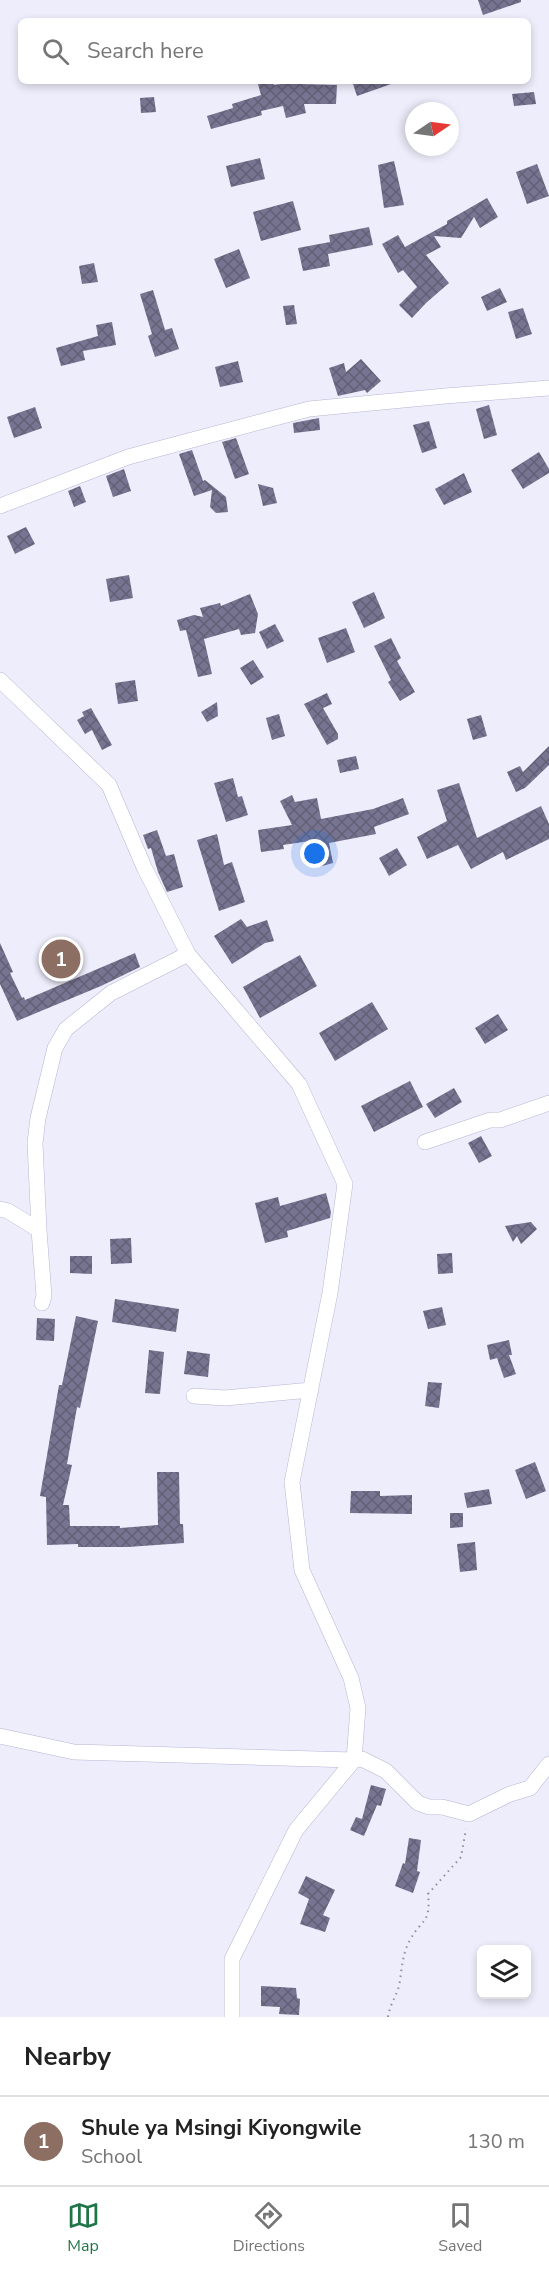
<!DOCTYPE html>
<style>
:root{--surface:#fff;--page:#f6f6f6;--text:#222;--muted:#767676;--line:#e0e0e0;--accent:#207548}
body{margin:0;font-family:"Nunito Sans",sans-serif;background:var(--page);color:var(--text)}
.controls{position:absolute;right:18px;bottom:18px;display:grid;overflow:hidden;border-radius:9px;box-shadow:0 3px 9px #0003}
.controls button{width:54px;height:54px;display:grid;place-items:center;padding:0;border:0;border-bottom:2px solid var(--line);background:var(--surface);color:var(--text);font:30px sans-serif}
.compass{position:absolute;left:405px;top:102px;width:54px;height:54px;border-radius:50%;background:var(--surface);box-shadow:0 3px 9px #0003;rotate:77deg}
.you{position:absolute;left:315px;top:854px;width:21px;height:21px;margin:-15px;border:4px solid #fff;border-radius:50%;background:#1a73e8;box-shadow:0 0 0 9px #1a73e833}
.badge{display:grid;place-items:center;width:39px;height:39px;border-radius:50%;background:var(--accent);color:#fff;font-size:20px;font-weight:700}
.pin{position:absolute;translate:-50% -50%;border:3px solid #fff;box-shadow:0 2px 6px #0006}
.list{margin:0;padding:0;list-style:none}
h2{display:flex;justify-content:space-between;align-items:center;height:78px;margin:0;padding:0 24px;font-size:26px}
h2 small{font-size:20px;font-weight:400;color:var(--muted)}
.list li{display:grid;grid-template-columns:39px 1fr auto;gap:18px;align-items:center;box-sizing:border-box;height:90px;padding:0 24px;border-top:2px solid var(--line)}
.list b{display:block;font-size:22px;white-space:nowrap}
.list p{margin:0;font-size:20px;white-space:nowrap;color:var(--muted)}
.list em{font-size:20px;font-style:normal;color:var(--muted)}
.icon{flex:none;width:33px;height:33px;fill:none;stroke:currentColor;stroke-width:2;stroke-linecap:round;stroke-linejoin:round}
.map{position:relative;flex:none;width:549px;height:2017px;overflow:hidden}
.search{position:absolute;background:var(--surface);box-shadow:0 3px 9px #0003;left:18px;right:18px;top:18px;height:66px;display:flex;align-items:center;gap:15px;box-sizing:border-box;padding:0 21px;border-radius:9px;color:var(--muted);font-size:22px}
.sheet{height:168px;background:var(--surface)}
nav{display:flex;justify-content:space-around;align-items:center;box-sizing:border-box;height:84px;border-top:2px solid var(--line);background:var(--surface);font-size:16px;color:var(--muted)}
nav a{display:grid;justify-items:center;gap:3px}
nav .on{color:var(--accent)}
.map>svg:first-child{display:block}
.building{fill:url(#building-cross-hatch)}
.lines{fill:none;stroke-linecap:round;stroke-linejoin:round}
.street-casing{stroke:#b8b5d4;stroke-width:16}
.path{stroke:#8f8e9b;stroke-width:2;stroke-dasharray:1.5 4.5;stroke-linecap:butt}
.street{stroke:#fff;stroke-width:15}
</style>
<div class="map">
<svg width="549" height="2017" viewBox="0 0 549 2017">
<defs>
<pattern id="building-cross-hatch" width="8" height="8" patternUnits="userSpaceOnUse" patternTransform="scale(1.5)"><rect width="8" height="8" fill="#777491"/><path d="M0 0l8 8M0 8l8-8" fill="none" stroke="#625f77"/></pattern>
</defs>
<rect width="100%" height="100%" fill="#eeedfb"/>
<path class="building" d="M478,0H521V2L483,15Z
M273,81L274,85L299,81L300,84L337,85L336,104H304L306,113L286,118L283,106L261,111L262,115L211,129L207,116L233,108L232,104L261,95L258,84Z
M352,81H394V83L357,96Z
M534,92L536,104L514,106L512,94Z
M154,97L156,112L141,113L140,98Z
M260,158L265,179L231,187L226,166Z
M394,161L404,205L384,208L378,165Z
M537,164L549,196L527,204L516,172Z
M487,198L498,217L480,228L474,217L461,238L434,236L441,247L426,255L449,283L426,303L412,318L399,305L417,287L403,270L398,273L382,244L398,235L405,247L447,224V221Z
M293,201L301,230L261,241L253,212Z
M369,227L373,245L328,254L330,266L303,271L298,248L330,242L329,235Z
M239,249L250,278L226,288L214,259Z
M94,263L98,282L82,284L79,266Z
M500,288L507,302L487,311L481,297Z
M153,290L165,330L172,328L179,349L155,357L148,336L152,334L140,294Z
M294,305L297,324L286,325L283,306Z
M523,308L532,334L516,339L508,312Z
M112,322L116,345L83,351L85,360L61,366L56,348L98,336L96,325Z
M361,359L381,381L367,393L365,390L338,396L329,368L344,363L346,372Z
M238,361L243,382L220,387L215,367Z
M489,405L497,435L484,439L476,409Z
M35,407L42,428L14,438L7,417Z
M319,418L320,430L294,433L293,423Z
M429,421L437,448L422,453L413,425Z
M236,438L249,474L235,479L222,442Z
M192,450L203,481L205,480L226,497L228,512L216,513L210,507L212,490L194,496L179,454Z
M539,452L549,469V473L523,489L511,470Z
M124,469L131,491L113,497L106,476Z
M464,473L472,492L444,505L435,489Z
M258,484L273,488L277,503L263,506Z
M80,486L86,502L74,507L68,491Z
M26,527L35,544L15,554L7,536Z
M129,575L133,598L110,602L106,579Z
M374,592L385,618L364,628L352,602Z
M250,594L258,614L255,633L241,635L239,629L204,639L212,674L198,677L186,630L180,631L177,620L194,615L203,617L200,608L220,603L221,606Z
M275,624L284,641L267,649L259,632Z
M346,628L355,652L327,663L318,638Z
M391,638L401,658L397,661L415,692L400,701L388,682L391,680L374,646Z
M253,660L264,677L251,685L240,668Z
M135,680L138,701L118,704L115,683Z
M327,693L332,704L323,708L338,734V739L327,745L304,704Z
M217,702L218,716L207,722L201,712Z
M91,708L112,745L102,750L92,730L85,734L77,720L84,716L82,712Z
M279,714L285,736L272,740L266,718Z
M481,715L487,736L473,740L467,719Z
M549,746V765L525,788L516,792L507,772L520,766L523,772Z
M356,756L359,769L340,773L337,760Z
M233,778L238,797L242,796L248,815L226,822L214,783Z
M459,783L477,838L541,806L549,824V839L506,860L503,852L471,869L458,845L427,859L417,837L447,821L437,790Z
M292,795L295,802L317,798L321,819L373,809L403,798L409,814L374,827L376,834L329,843L333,863L315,868L310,841L283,845L284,849L261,852L258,830L292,825L280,801Z
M157,830L166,856L174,854L183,887L167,892L158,872L151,848L148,849L143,835Z
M217,834L224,865L232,862L245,902L219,911L197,840Z
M397,848L407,865L389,876L379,858Z
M241,919L247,927L267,920L274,941L265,943L232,964L214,936Z
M0,943L13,972L10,973L22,998L24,997L25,1000L135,953L140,967L101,986L17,1021L0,984Z
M300,955L317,986L260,1018L243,987Z
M372,1002L388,1029L335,1061L319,1033Z
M498,1014L508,1030L485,1044L475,1028Z
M410,1081L423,1107L374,1132L361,1106Z
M454,1088L462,1102L435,1118L426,1104Z
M481,1136L492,1156L479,1163L468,1143Z
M326,1193L331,1212L330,1218L287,1231L288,1237L265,1243L255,1203L278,1197L280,1206Z
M531,1222L537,1229L521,1244L517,1236L513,1242L505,1226Z
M131,1238L132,1263L111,1264L110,1239Z
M452,1253L453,1273L438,1274L437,1254Z
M70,1256H92V1274L70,1273Z
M115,1299L179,1309L176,1332L112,1322Z
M442,1307L446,1325L428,1329L423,1311Z
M76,1316L98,1321L80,1408L77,1407L67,1464L72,1465L63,1505H69L70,1526H120V1528L158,1525L157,1472H179L180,1524H183L184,1543L128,1547H78V1544L47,1545L46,1497L40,1496L59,1385H62Z
M37,1318L55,1319L54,1341L36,1340Z
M509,1340L512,1355H509L516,1374L504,1378L497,1358L490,1360L487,1345Z
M149,1350L164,1352L160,1394L145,1393Z
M187,1351L210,1354L208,1377L184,1374Z
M428,1382L442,1383L439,1408L425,1406Z
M535,1462L546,1491L526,1499L515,1470Z
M489,1489L492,1504L467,1508L464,1493Z
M351,1491H380V1496L412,1495V1514L350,1513Z
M450,1513H463V1527L450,1528Z
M475,1542L477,1570L460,1572L457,1544Z
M371,1785L386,1789L381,1806L377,1805L364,1836L350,1830L356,1817L362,1819Z
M409,1838L421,1840L417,1871L420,1872L413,1893L395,1886L403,1863L405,1864Z
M306,1876L335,1890L323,1915L330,1918L325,1932L300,1924L309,1899L298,1893Z
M261,1986L296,1988L297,1998L300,1999L299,2015L279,2014L280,2007L261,2006Z"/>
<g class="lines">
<g class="street-casing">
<path id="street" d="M0,506L128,457L309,409L445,396L549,388
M0,680L109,785L144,867L188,954L299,1084L345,1184L330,1293L292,1482L302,1570L351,1678L358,1708L354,1760L74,1752L0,1736
M425,1142L490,1120H500L549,1103
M0,1209L8,1211L39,1230
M42,1303L44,1296L39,1230L35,1143L38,1118L55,1048L66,1029L111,993L188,954
M194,1396L225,1398L311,1390
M232,2017V1959L296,1830L354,1760L362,1759L386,1771L418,1803L429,1807H442L469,1814L510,1794L530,1788L549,1764"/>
</g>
<path class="path" d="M388,2017C390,2004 396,1997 399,1986C402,1970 402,1954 410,1940C422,1918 431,1924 428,1894L461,1857L466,1829"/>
<use href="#street" class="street"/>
</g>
</svg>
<div class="controls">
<button><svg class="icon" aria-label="layers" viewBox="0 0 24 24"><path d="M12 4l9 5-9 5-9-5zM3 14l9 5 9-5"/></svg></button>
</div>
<svg class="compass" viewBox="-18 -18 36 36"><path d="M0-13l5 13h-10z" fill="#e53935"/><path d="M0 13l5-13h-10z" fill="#767676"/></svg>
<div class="you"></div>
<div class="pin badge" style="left:61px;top:959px;background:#8d6e63">1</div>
<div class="search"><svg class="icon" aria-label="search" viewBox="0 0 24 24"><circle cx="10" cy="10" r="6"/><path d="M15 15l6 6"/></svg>Search here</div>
</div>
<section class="sheet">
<h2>Nearby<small></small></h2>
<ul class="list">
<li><span class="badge" style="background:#8d6e63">1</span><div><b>Shule ya Msingi Kiyongwile</b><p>School</p></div><em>130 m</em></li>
</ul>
</section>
<nav>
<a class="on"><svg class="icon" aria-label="map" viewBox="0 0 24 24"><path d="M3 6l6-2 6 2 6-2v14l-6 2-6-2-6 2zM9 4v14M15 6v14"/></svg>Map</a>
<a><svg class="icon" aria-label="directions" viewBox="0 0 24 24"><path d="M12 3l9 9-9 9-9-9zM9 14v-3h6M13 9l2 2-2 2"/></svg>Directions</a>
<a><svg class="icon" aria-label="saved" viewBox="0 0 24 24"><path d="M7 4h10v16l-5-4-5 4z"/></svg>Saved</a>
</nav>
